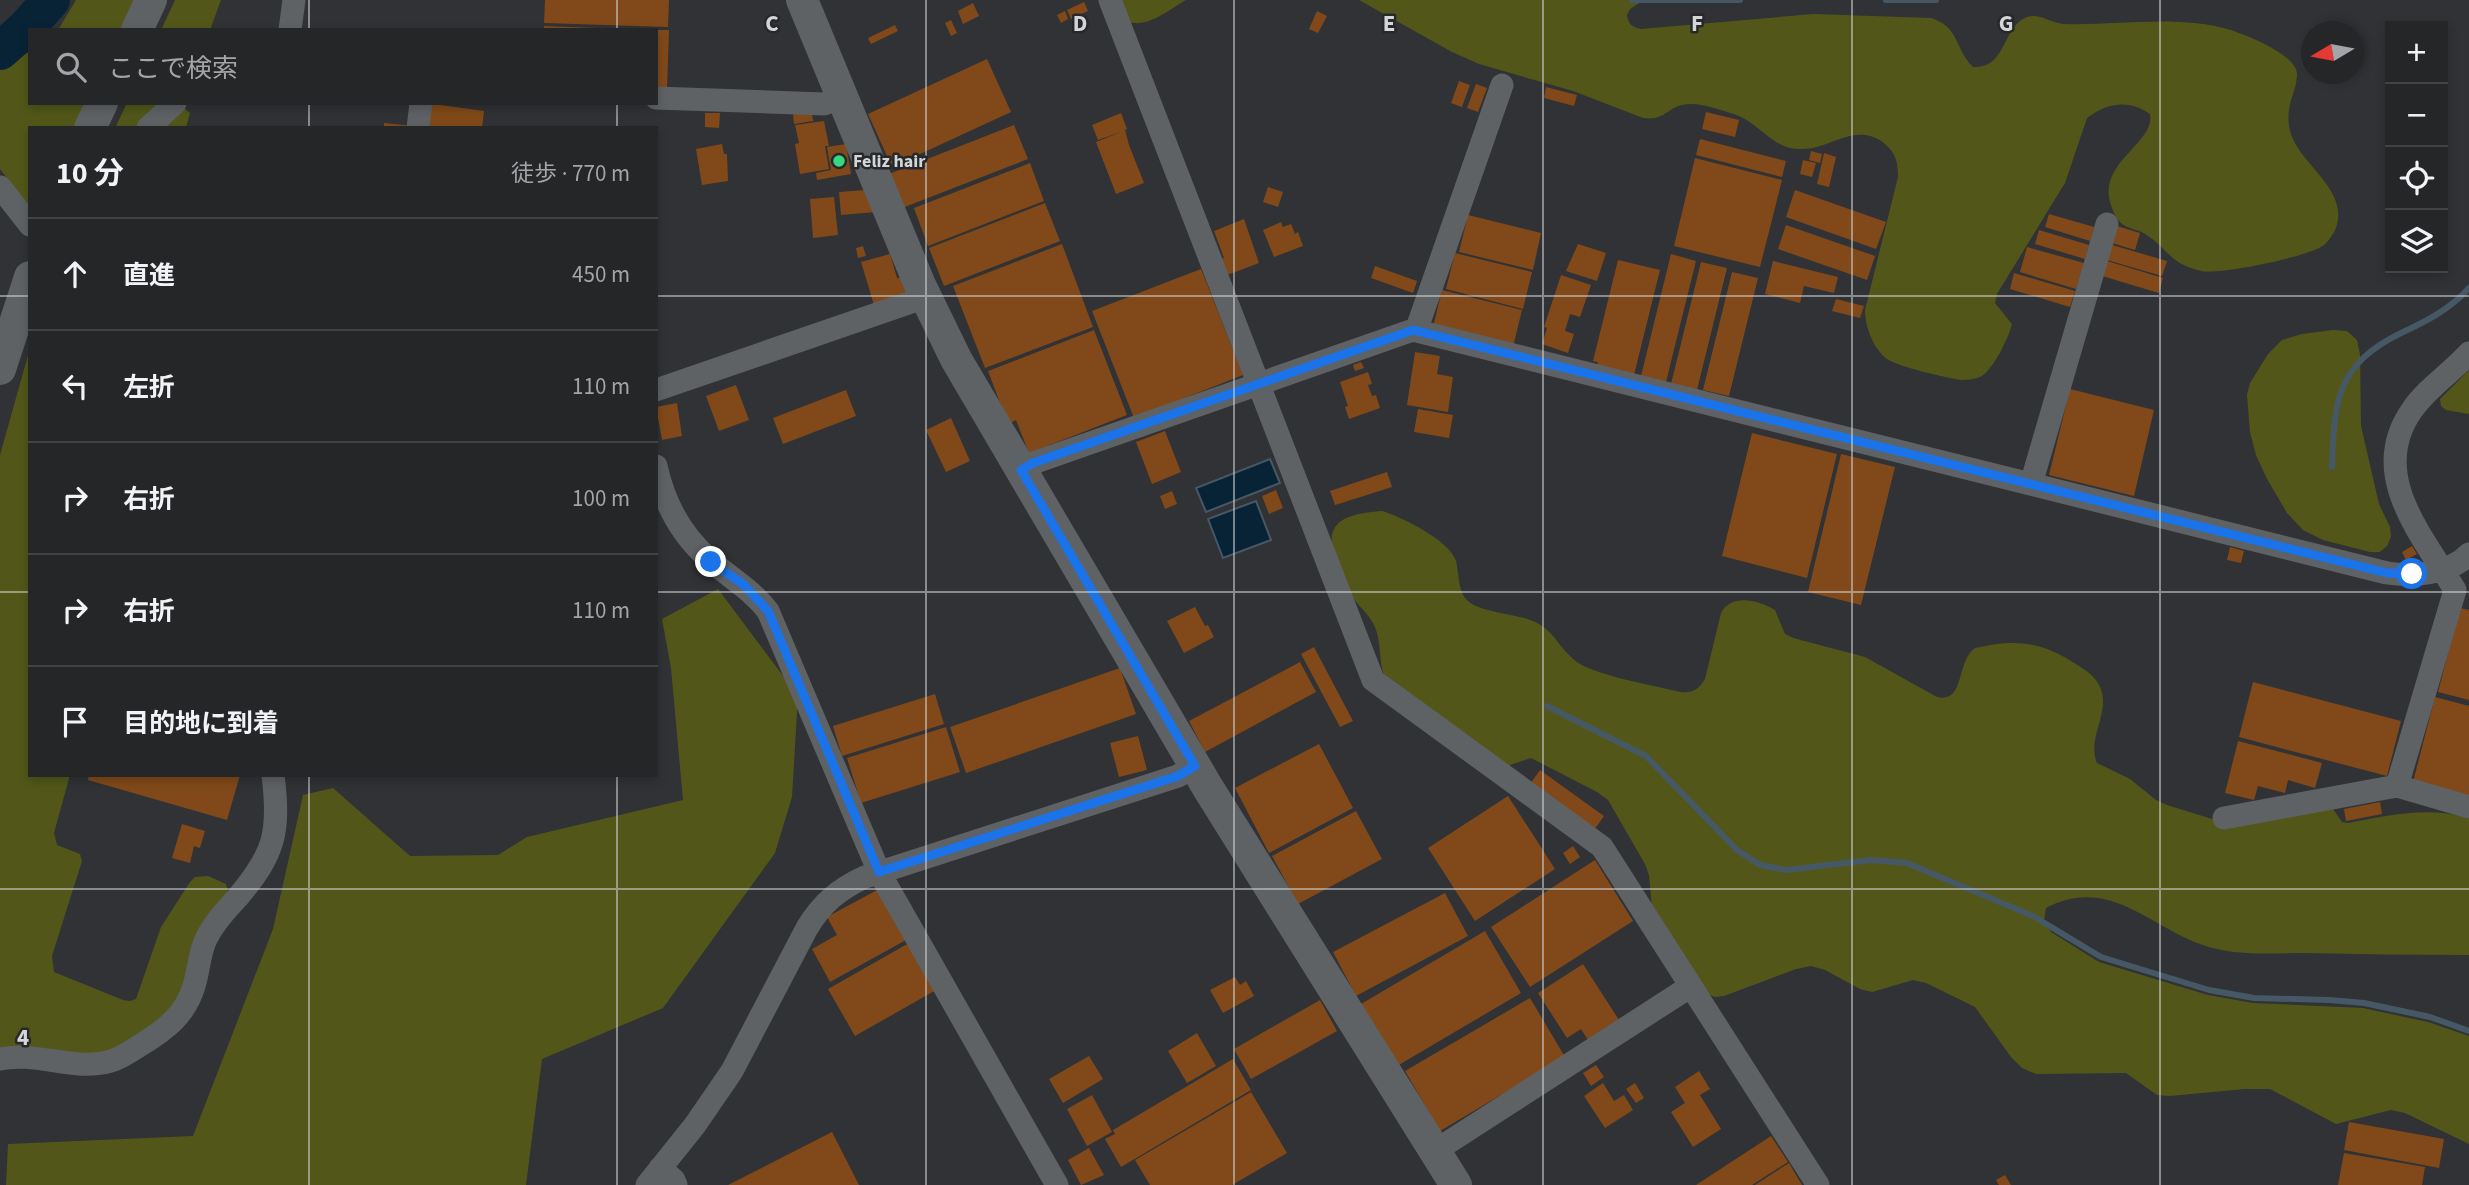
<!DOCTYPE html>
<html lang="ja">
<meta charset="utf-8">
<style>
:root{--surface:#242628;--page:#303234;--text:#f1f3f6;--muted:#a3a5a8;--line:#414345}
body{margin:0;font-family:"Source Sans 3","Noto Sans JP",sans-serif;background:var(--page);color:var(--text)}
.controls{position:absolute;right:21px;top:21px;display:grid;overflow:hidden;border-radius:0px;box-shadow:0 4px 10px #0003}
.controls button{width:63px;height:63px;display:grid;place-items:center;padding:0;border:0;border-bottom:2px solid var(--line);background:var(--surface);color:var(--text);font:35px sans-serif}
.compass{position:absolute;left:2301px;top:21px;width:63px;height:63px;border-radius:50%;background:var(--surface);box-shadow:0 4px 10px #0003;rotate:260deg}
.stop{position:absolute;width:21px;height:21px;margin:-16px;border:5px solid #1a73e8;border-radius:50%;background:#fff}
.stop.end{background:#1a73e8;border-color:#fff;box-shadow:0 2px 7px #0008}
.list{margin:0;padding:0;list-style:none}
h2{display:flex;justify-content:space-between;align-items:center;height:91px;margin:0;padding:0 28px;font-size:30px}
h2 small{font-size:23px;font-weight:400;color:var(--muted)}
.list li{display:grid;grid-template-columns:46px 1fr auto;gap:21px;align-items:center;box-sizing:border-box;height:112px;padding:0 28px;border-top:2px solid var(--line)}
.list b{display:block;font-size:26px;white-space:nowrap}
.list em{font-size:23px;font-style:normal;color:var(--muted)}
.icon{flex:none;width:38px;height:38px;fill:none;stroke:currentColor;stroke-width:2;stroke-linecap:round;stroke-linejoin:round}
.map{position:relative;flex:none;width:2469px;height:1185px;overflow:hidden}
.search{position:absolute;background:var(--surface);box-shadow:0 4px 10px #0003;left:28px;top:28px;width:630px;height:77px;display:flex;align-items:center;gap:18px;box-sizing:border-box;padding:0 24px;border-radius:0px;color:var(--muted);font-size:26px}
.panel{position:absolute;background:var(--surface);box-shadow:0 4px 10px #0003;left:28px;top:126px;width:630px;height:651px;border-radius:0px}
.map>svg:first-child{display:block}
.green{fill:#525719}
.water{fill:#092336;stroke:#465866;stroke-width:2}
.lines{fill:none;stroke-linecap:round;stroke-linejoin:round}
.stream{stroke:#465866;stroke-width:6}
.river{stroke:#092336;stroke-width:38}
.building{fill:#814919}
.street{stroke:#5f6265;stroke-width:23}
.secondary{stroke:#5f6265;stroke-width:32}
.route{stroke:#1a73e8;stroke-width:9}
.grid{fill:none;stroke:#d4d5d7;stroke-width:2;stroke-opacity:0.55}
.poi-dot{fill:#37d880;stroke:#26282b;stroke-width:2.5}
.labels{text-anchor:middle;stroke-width:5;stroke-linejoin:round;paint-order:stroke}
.poi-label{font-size:18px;font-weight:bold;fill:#d4d5d7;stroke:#26282b;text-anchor:start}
.grid-label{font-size:23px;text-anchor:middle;font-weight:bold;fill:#d4d5d7;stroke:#26282b;stroke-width:5;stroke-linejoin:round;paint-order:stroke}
</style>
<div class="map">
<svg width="2469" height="1185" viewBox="0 0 2469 1185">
<rect width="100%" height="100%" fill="#303235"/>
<path class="green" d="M76,0H135L121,30H58Z
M175,0H221L210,30H161Z
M1118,0H1186C1170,9 1148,28 1129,22Z
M1359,0H1644L1630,9L1627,15C1628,24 1632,27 1641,29L1813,14L1931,18C1960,27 1954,48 1973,67C2007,69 2002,26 2027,17C2039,13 2051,23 2063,24C2118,26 2176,14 2231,30C2248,36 2298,55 2297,75C2296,94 2286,103 2289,126C2294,163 2350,186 2336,228C2334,233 2328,242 2324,245C2308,257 2220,275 2201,271C2168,263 2169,249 2145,234C2138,229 2127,229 2121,223C2116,219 2113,211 2111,205C2096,163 2156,143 2150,114C2128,99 2107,103 2087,118L2065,183L1997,294L1995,303L2012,324C2009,337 1994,368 1982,376C1976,379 1968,380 1961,380C1947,378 1896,366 1887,359C1873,348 1865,327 1865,310L1898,177C1898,163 1896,153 1885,144C1855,120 1830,151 1799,149C1772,149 1759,122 1734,114C1720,110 1697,101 1682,105C1666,109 1664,121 1643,118L1573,91L1479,64L1452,52Z
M30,52V103H86L75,128H30V208L0,169V63Z
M127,103H163L137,128H115Z
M184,108L190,113L186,128H160Z
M2333,330L2347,331L2357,340L2360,355L2361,426L2379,504L2390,527L2391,537L2387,546L2380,552H2370L2323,540L2303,530L2287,513L2266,477L2256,455L2250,432L2247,395L2250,383L2268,354L2282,340L2302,334Z
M30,348V775H70L54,833L57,845L80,854L82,861L52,956L54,972L123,1000L130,1001L136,999L161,927L190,882L195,877L208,876L226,884L228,892L173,1012L124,1046L93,1056L0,1051V455Z
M2469,370V414L2446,410L2441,406L2440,399Z
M1382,511C1402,517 1449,540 1456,561C1459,573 1458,593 1468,601C1482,614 1521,613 1539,624C1555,633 1562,652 1577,662C1594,675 1656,686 1680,692C1693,693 1698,690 1705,679L1721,613C1731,593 1759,600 1775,610L1785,634L1793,638L1865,657L1937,697C1965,704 1956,661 1975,648C2018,638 2042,642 2079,666C2092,674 2102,683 2103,699C2104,721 2088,742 2097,763L2130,779L2156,800L2167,805L2225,823L2331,806L2342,822L2348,823C2390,815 2428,806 2469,818V955C2414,955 2359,954 2304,953C2273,953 2239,956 2209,947C2152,931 2112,874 2046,908L2044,921L2051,932L2099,962L2208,995L2253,1003L2363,1008L2428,1022L2469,1036V1144L2405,1113L2391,1110L2336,1124L2270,1089H2245L2170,1096L2157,1095L2126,1073L2036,1074L2022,1068L2011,1057L1975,1007L1926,983L1913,980L1872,992L1860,989L1825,970L1811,966L1796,969L1724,996L1715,997L1707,994L1652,908L1649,875L1645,864L1608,800L1597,792L1531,758L1507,766L1383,673C1379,658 1381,639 1374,625C1369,614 1358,606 1351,595C1345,587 1342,575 1338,566C1320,523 1342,514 1382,511Z
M718,589L798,696L792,797L775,853L663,1008L542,1059L526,1185H6L8,1144L193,1136L273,929L303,795L333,788L410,856L498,855L527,837L683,800L671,668L662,619Z"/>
<path class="water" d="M1270,459L1280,483L1206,512L1196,488Z
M1256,501L1271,540L1223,558L1208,519Z"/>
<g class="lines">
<path class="stream" d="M1632,0H1740
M1886,0H1936
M2332,467C2334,401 2336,365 2401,333C2427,321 2450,309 2469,288
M1547,706L1646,756L1737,850L1760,865L1786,870L1871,860L1907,863L2033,916L2101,957L2209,990L2254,998L2330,1000L2364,1003L2430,1017L2469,1031"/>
<path class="river" d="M0,51L26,28L51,0"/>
</g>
<path class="building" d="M545,0H669L668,27L544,23Z
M1084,2L1088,11L1071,19L1067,10Z
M973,3L979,16L963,24L958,11Z
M1065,11L1068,19L1061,23L1057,15Z
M1317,11L1327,16L1318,33L1309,29Z
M951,20L957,33L951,36L945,23Z
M895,25L898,31L871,44L868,38Z
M544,26L596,28V30H544Z
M656,30H669L667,89H656Z
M987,59L1011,112L892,167L868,114Z
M1459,81L1470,85L1462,107L1451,103Z
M1476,84L1487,88L1478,112L1467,108Z
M1546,87L1577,95L1574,106L1544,98Z
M433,104L484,111L482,128H424L427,112Z
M1706,112L1739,120L1735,137L1702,129Z
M705,113H720L719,128L705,127Z
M1121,113L1127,129L1125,130L1129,145L1144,183L1116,194L1096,142L1121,132L1098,140L1092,125Z
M793,114H812L813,121L794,124Z
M824,121L829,146H825L829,169L800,174L795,144L799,143L795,125Z
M384,123L414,126L413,128H384Z
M1014,125L1028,159L902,208L889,174Z
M1700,139L1786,161L1782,177L1696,155Z
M722,144L724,154H727L728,181L702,185L696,149Z
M846,144L851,174L817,180L816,173L831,170L827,147Z
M1811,151L1822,154L1820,163L1809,160Z
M1824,153L1836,157L1829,187L1817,184Z
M1695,158L1782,180L1760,267L1674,246Z
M1803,160L1816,163L1812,177L1800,174Z
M1030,163L1044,201L928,246L914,208Z
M1268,187L1283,192L1278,207L1263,202Z
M866,190L876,212L841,215L839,192Z
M1795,190L1886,222L1876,249L1786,217Z
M834,197L838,235L813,238L810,199Z
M1045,203L1060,241L944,286L929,248Z
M2049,214L2094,227L2090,241L2045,227Z
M1468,215L1541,233L1533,270L1459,252Z
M1244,219L1259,263L1227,275L1221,259L1224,258L1214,231Z
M1281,222L1283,227L1291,224L1295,234L1298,232L1303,246L1274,257L1263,230Z
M1786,225L1875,256L1867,280L1778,249Z
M2117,226L2140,233L2135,250L2112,243Z
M2039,230L2089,245L2085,259L2035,244Z
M1062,244L1093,327L985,368L953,286Z
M1578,244L1606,253L1597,281L1566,271Z
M2112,245L2167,261L2162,276L2107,260Z
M863,246L866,256L858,258L856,248Z
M2027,247L2084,263L2076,289L2020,272Z
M1455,253L1532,272L1523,309L1446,289Z
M890,254L897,278L903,277L907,292L902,293L903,297L874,305L861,262Z
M1671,254L1696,261L1666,382L1641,376Z
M1618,260L1660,270L1634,375L1597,366L1598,362L1593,361Z
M1773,261L1838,277L1834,293L1804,286L1800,303L1765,294Z
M2107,261L2163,278L2159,293L2102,276Z
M1701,262L1727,268L1697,390L1671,384Z
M1375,266L1417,281L1413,293L1371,278Z
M1201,269L1243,375L1134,418L1092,311Z
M1732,272L1758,278L1729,396L1703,390Z
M2014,273L2075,291L2070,307L2010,289Z
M1561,275L1591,285L1580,317L1570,314L1565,331L1574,334L1568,353L1542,344L1547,328L1544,327Z
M1442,290L1522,310L1513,347L1433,327Z
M1836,299L1864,306L1860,318L1832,311Z
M1094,330L1127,415L1029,453L1016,420L1008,424L988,371Z
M1415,352L1440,356L1437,374L1453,377L1448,412L1407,405Z
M1361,362L1364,368L1355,371L1353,365Z
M1368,372L1372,384L1368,385L1372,396L1376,395L1380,408L1349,419L1345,407L1348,406L1340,382Z
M736,385L749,420L719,431L706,396Z
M2070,389L2154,410L2134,496L2049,475Z
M846,390L856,416L783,444L773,418Z
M677,403L682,436L662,440L656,407Z
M1418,409L1453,415L1449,438L1414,432Z
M951,418L970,461L946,472L926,430Z
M1165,431L1181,472L1152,484L1136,442Z
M1752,433L1837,454L1807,578L1722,556Z
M1841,454L1895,467L1861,605L1808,592Z
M1387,472L1392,487L1335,505L1330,491Z
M1276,490L1283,508L1269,514L1262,496Z
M1172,491L1177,504L1165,509L1160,496Z
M2412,546L2417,554L2406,560L2402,552Z
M2230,547L2244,551L2241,563L2227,560Z
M1195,607L1205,626L1208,625L1214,637L1184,653L1167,621Z
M2460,608L2469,610V700L2438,692Z
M1314,647L1353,721L1340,727L1301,654Z
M1300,662L1316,692L1205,752L1189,721Z
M1120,668L1136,714L966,773L950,727Z
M2253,682L2401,721L2387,776L2239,737Z
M935,694L944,724L842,756L833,726Z
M2435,697L2469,706V797L2413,782Z
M946,727L960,772L861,803L847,758Z
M1138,736L1147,770L1119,777L1110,743Z
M2238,741L2322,763L2315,788L2288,780L2285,793L2258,786L2254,800L2225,793Z
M1319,744L1353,808L1269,853L1235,788Z
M1540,770L1604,816L1594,830L1530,784Z
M89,775H240L227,820L88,780Z
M1508,796L1555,869L1475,921L1428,848Z
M2380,802L2382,814L2346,821L2344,809Z
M1356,811L1382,859L1298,904L1272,856Z
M182,824L205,831L200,848L194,846L190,863L172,858Z
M1573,846L1580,857L1570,864L1563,853Z
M1595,860L1633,921L1530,987L1491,927Z
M879,889L906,940L830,982L812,949L837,935L827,917Z
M1445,893L1468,936L1356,996L1333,952Z
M1485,931L1521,993L1397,1066L1361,1004Z
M909,943L936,990L855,1036L828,989Z
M1583,964L1619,1020L1588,1040L1581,1029L1567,1038L1538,993Z
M1235,977L1240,985L1246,981L1254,996L1223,1013L1210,990Z
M1530,998L1565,1057L1440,1131L1405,1071Z
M1320,1000L1337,1031L1251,1079L1234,1049Z
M1197,1033L1216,1066L1187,1083L1168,1051Z
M1089,1056L1103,1079L1063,1103L1049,1079Z
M1233,1059L1251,1090L1121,1167L1105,1139L1115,1134L1113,1130Z
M1596,1065L1604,1077L1591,1086L1583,1073Z
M1699,1071L1710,1089L1700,1095L1721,1129L1693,1147L1671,1112L1685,1103L1675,1087Z
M1603,1083L1614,1101L1624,1095L1633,1110L1605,1128L1584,1096Z
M1635,1083L1644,1098L1636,1103L1626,1089Z
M1251,1092L1287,1153L1232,1185H1150L1135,1160Z
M1092,1095L1112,1132L1087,1146L1067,1109Z
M2349,1122L2444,1139L2439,1168L2344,1150Z
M832,1132L859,1185H728Z
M1771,1136L1788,1162L1752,1185H1696Z
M1089,1148L1104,1175L1081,1185L1068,1160Z
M2344,1153L2425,1167L2422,1185H2338Z
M1789,1163L1802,1185H1755Z
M2005,1175L2011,1185H1999L1996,1180Z"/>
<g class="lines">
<path class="street" d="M1110,0L1373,680L1602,847L1818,1185
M290,30L294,0
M656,98L824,104L842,97
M148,128L175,103
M418,128L421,103
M0,187L30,225
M1416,331L1502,85
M656,390L926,297
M656,466C664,503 682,536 710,560C730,578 751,589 768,611L879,872L1057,1185
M1021,470L1033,463L1413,330L2387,573C2413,577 2450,574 2469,554
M2031,484L2107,224
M2397,786L2455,590C2422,535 2367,474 2412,410C2427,388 2451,373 2469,353
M2224,818L2397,786L2469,807
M0,1059C37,1051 74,1072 111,1061C121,1058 130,1052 139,1046C165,1030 185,1016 194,986C199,970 199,954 206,939C214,923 226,910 238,897C275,853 280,832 273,775
M1435,1151L1691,986
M660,1168L674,1180L676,1185
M647,1185L695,1125L732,1071L807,928C822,903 839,889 865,877L1178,776L1195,766"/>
<path class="secondary" d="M802,0L920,285L956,359L1208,788L1456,1185
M137,30L151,0
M90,128L102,103
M0,369L30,277"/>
</g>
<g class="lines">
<path class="route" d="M711,562L743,584L768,611L879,872L1178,776L1195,766L1021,470L1033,463L1413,330L2387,573L2412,574"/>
</g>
<path class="grid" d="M309,0V30M617,0V30M926,0V1185M1234,0V1185M1543,0V1185M1852,0V1185M2160,0V1185M309,103V128M617,103V128M0,296H30M656,296H2469M0,592H30M656,592H2469M309,775V1185M617,775V1185M0,889H2469"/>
<circle class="poi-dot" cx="839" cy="161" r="7"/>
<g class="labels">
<g class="poi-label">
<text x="853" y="167">Feliz hair</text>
</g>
</g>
<g class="grid-label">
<text x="772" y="31">C</text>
<text x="1080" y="31">D</text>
<text x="1389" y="31">E</text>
<text x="1697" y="31">F</text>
<text x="2006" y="31">G</text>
<text x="23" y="1045">4</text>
</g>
</svg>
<div class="controls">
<button>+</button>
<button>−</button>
<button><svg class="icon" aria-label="locate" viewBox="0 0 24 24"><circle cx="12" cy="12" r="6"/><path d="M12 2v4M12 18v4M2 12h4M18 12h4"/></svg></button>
<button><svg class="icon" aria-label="layers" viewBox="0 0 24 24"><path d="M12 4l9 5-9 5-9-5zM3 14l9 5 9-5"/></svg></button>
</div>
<svg class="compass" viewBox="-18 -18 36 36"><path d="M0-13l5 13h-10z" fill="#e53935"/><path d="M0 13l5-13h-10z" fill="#a3a5a8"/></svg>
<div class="stop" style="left:2412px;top:574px"></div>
<div class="stop end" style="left:711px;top:562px"></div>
<div class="search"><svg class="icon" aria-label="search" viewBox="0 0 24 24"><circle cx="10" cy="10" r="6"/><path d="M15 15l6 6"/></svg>ここで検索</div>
<section class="panel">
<h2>10 分<small>徒歩 · 770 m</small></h2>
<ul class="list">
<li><svg class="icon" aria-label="ahead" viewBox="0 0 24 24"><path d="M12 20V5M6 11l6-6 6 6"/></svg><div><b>直進</b></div><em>450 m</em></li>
<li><svg class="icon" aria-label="left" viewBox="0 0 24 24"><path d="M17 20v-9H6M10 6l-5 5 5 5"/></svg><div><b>左折</b></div><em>110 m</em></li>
<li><svg class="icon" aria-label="right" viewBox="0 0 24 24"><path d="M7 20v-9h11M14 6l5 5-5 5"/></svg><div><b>右折</b></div><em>100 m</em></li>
<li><svg class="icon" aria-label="right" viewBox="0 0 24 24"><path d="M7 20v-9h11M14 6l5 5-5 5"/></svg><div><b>右折</b></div><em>110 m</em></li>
<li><svg class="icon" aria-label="arrive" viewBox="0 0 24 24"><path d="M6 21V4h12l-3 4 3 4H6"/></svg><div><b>目的地に到着</b></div></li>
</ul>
</section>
</div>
